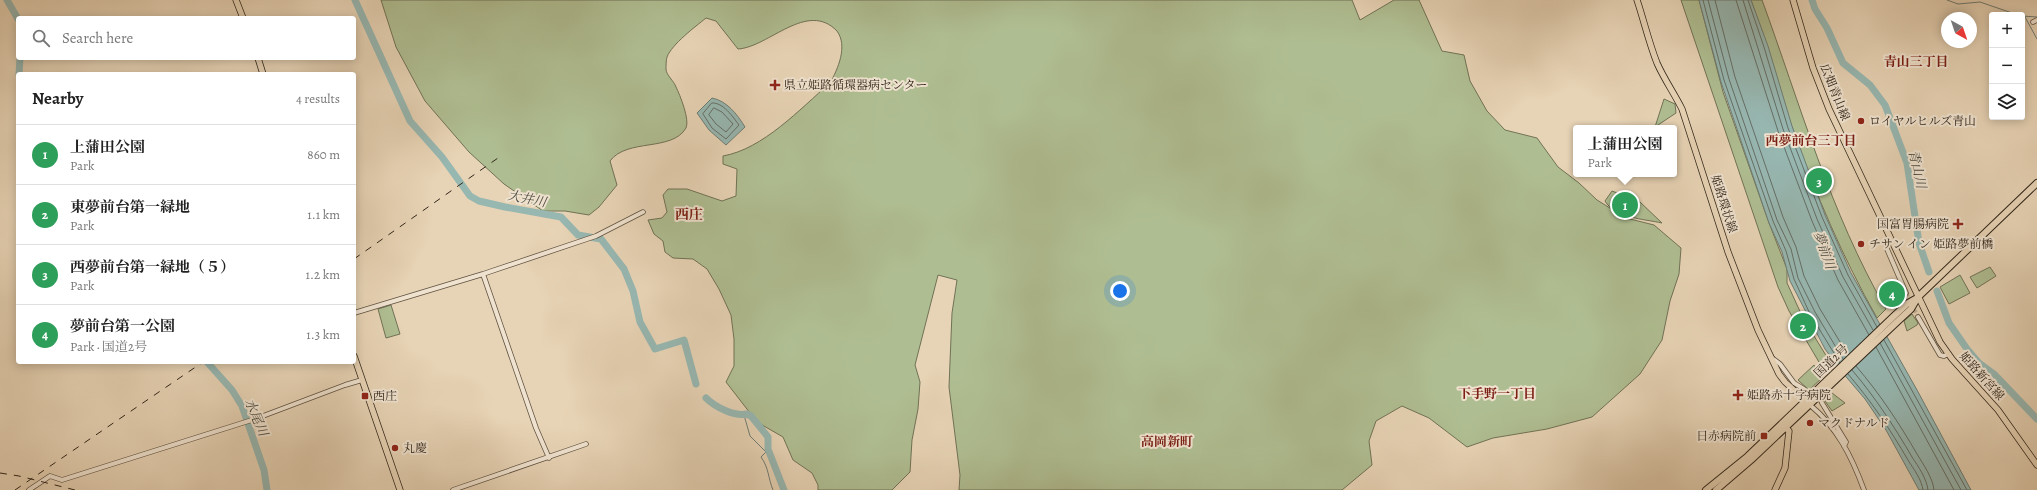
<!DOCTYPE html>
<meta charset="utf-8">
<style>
:root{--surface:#fff;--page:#f6f6f6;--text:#222;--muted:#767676;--line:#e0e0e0;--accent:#db2777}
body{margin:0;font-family:Alegreya,"Noto Serif JP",serif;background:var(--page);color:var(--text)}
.controls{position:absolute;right:12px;top:12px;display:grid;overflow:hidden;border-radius:4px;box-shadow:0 2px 10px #0003}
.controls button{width:36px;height:36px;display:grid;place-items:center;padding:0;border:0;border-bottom:1px solid var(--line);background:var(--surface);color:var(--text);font:20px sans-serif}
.compass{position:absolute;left:1941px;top:12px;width:36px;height:36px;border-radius:50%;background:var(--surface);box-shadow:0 2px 10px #0003;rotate:140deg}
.you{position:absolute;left:1120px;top:291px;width:14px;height:14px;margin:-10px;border:3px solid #fff;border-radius:50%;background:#1a73e8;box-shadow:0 0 0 6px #1a73e833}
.badge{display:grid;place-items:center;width:26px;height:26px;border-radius:50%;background:var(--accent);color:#fff;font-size:13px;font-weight:700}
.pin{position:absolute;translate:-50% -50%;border:2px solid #fff;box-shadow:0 1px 4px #0006}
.popup{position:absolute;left:1573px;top:125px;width:104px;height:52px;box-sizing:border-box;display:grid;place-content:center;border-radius:4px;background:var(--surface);filter:drop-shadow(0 1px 3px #0005);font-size:13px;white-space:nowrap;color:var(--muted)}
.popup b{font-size:15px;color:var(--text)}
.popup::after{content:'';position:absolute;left:50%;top:100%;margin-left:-8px;border:8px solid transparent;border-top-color:var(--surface)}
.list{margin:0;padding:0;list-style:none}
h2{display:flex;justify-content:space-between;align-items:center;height:52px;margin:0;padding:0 16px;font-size:17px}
h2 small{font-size:13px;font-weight:400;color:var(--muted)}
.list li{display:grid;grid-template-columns:26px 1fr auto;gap:12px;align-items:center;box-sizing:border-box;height:60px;padding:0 16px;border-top:1px solid var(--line)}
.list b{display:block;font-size:15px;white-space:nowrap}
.list p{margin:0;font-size:13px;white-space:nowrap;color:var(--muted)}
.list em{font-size:13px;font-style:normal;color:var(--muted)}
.icon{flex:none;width:22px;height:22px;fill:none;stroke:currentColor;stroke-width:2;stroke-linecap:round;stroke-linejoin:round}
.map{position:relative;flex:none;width:2037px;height:490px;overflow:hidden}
.search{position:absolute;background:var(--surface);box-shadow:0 2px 10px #0003;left:16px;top:16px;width:340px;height:44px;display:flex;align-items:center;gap:10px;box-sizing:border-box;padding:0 14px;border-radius:4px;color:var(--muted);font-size:15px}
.panel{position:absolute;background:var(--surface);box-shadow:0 2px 10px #0003;left:16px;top:72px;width:340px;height:292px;border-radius:4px}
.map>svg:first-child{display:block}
.green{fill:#afbe92;stroke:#707256}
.water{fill:#97b7b1;stroke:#6e7d75}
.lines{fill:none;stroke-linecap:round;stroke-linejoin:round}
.shore{stroke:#646e66;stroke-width:1}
.stream{stroke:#6e7d75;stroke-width:1}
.river{stroke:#97b7b1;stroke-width:7}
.minor-tunnel{stroke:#c3b096;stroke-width:4;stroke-dasharray:4 2;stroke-linecap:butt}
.minor-casing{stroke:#5e5141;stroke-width:5.5}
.major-casing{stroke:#31261a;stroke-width:7}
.highway-casing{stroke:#31261a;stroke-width:8}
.minor{stroke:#efe2cf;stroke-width:4}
.major{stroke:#e7d3b5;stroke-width:5.5}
.highway{stroke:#e7d3b5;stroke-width:6}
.rail{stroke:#31261a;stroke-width:1;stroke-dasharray:7 7;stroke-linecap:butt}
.poi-dot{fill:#8f2418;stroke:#efe2cf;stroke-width:1.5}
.labels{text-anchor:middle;stroke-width:4;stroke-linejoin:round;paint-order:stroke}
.poi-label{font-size:12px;fill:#31261a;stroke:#efe2cf;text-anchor:start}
.street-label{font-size:12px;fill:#31261a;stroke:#efe2cf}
.neighbourhood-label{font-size:13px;font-weight:bold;fill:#7a1f14;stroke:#efe2cf}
.water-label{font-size:13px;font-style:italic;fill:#4a4a40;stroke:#efe2cf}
.quarter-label{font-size:14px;font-weight:bold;fill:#7a1f14;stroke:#efe2cf}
</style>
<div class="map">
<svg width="2037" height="490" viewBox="0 0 2037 490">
<rect width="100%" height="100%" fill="#e7d3b5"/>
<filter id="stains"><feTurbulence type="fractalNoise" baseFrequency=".005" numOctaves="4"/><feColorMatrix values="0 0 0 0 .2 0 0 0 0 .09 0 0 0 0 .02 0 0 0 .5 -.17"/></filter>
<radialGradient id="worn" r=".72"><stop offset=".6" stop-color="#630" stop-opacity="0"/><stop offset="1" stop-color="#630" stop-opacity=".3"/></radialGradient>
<path class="green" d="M381,0H1352L1360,20L1394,0H1419L1442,51L1464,55L1470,81L1487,111L1505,130L1537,138L1558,167L1579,183L1597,200L1626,218L1654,225L1681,248L1679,274L1670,301L1662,340L1640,374L1592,417L1547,429L1493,438L1467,447L1429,418L1402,406L1376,421L1369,441L1372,465L1342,490H959L960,475L949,387L952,313L957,280L938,275L915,365L920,382L918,409L912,440L910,472L892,490H818V485L812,473L793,460L783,437L757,422L726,382L734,366V339L731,315L719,289L707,269L693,259L673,258L665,252L663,241L654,234L648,220L662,218L667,212L663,195L668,189H687L722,201L736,196L737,169L723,164V156C763,149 800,109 830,83C838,69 848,46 837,31C807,0 769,47 738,49L716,21L706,18C695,27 672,44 667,57C666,60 666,66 666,69C666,75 674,81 676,87C680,95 690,120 686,128C672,152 627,138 610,161L617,185L599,207L589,215L565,211H543L504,184L469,152L425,101L396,47Z
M1681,0H1699L1723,92L1769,223L1787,269V283L1803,318L1830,362L1823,369L1789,311L1778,287Z
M1751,0H1762C1800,104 1830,212 1886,309L1877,318C1843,258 1816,195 1793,130C1778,87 1767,43 1751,0Z
M1664,99L1675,104L1676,113L1655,127Z
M1612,191L1640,202L1662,223C1644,219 1615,218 1605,201Z
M1990,267L1996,276L1977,288L1970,277Z
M1960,275L1970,293L1949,304L1940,287Z
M1899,281L1905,298L1895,305L1885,302L1879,291Z
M391,305L400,334L386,338L378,309Z
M1912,314L1918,323L1917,325L1907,331L1904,321Z
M1814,365L1822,378L1809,390L1798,380Z
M1832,393L1845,403L1832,411L1825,401Z"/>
<path class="water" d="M1699,0H1751L1768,46L1792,126L1825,215L1851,273L1917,390L1971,490H1919L1886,430L1865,399L1842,372L1825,349L1790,281L1782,252L1769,223L1721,82Z
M712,98C727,101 737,114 745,127L726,145L709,130L697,113Z"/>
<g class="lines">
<path class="shore" d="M1703,0L1724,80L1773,221L1786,251L1794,279L1810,314L1840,363
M1708,0L1729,79L1777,220L1791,249L1798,278L1815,312L1843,359
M1715,0L1735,77L1783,217L1796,247L1804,276L1820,309L1848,355
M1736,0L1778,131L1812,221L1838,280L1869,335
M1743,0L1783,129L1817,219L1843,277L1873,330
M1748,0L1764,47L1788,128L1822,217L1848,275L1877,327
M712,103C723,102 733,117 739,125L726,139L712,128L703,114Z
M714,108L722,112L733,124L726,132L716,124L709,115Z
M1884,340L1967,490
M1880,343L1961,490
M1876,347L1954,490
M1856,366C1880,394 1899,423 1917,454C1923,464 1933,478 1934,490
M1852,370C1875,397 1894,426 1912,457C1918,466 1927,479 1928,490
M1848,374C1871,401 1890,429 1908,460C1913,468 1922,480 1923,490"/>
<path class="stream" d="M1947,0L1958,4L1980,2L2018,15
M2022,16L2037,17
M2025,17L2037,39
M744,415L750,436L766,452L761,457C769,468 768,478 773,490"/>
<path class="river" d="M7,0L18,19
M355,0L410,121L442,157L470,196L479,201L505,207L561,217L578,235L601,239L624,269L633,291L640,322L655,349L684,340L696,384
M1812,0L1815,9L1827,28L1843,63L1870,85L1885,105L1907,163L1919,243L1929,272
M19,74L20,58
M1937,291L1949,323L1967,349L1979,363L1994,374L2037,419
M207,362L232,390L242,406L264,470L267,490
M706,398C715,407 735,417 747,414L751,416L768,437V449L784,490"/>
<path class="minor-tunnel" d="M1906,293L1918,317
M1804,389L1822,403"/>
<g class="minor-casing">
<path id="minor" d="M2033,22L2037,20
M1891,240L1886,243L1887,249L1906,293
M483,274L536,428L549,458
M354,313L483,274L596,236L643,212
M1918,317L1940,355L1944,356L1948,354
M1772,358L1780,364L1794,383L1804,389
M1822,403L1846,442L1844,446
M1810,405C1837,427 1852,457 1864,490
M29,490L50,476L62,480L255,419L345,385L362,380
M453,490L586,444"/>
</g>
<g class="major-casing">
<path id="major" d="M236,0L243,18
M1637,0C1644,21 1649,43 1657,63C1664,79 1674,93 1682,109L1728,252L1758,330L1779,374L1785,382L1809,404
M1793,0L1813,68L1829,109L1940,342L1952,359L1998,410L2037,465
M258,58L263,74
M354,356L400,490
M1775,490L1785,468L1789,431L1785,427"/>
</g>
<g class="highway-casing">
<path id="highway" d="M1706,490L1748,456L1894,316L1908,303L1917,298
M1716,490L1751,460L1898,321L1911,309L1918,297L2037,183"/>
</g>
<use href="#minor" class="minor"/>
<use href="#major" class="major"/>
<use href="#highway" class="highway"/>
<path class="rail" d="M354,259L498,158
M0,473L19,476L75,490
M15,490L203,362"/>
</g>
<g class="poi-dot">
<path d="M773 79h4v4h4v4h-4v4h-4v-4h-4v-4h4z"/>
<circle cx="1861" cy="121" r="4"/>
<path d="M1956 218h4v4h4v4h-4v4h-4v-4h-4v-4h4z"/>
<circle cx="1861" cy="244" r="4"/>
<path d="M1736 389h4v4h4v4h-4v4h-4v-4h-4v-4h4z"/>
<rect x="361" y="392" width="8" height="8" rx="2"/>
<circle cx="1810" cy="423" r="4"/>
<rect x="1760" y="432" width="8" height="8" rx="2"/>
<circle cx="395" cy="448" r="4"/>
</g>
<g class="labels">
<g class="poi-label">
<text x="784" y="89">県立姫路循環器病センター</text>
<text x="1869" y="125">ロイヤルヒルズ青山</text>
<text x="1949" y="228" text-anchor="end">国富胃腸病院</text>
<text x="1869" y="248">チサン イン 姫路夢前橋</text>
<text x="1747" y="399">姫路赤十字病院</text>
<text x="373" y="400">西庄</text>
<text x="1818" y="427">マクドナルド</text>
<text x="1756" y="440" text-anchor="end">日赤病院前</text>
<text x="403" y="452">丸慶</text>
</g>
<g class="street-label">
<text transform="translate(1835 92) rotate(68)" y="4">広畑青山線</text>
<text transform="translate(1724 204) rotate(72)" y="4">姫路環状線</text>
<text transform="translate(1831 361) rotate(-44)" y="4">国道2号</text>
<text transform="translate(1982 376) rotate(48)" y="4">姫路新宮線</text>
</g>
<g class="neighbourhood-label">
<text x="1916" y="66">青山三丁目</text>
<text x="1811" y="145">西夢前台三丁目</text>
<text x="1497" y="398">下手野一丁目</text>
<text x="1167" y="446">高岡新町</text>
</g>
<g class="water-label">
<text transform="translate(1918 169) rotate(77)" y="5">青山川</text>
<text transform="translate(527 198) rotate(11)" y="5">大井川</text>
<text transform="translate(1825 250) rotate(71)" y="5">夢前川</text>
<text transform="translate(257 417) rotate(67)" y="5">水尾川</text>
</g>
<g class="quarter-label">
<text x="689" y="219">西庄</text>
</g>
</g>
<rect width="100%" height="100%" filter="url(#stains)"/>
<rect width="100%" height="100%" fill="url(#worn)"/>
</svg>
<div class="controls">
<button>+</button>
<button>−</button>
<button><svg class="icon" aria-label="layers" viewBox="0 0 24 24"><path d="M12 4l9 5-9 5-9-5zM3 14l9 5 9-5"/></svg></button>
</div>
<svg class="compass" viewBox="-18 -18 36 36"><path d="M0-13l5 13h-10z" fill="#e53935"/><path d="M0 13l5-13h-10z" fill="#767676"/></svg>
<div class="you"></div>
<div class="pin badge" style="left:1625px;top:205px;background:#2e9e5b">1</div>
<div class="popup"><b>上蒲田公園</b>Park</div>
<div class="pin badge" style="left:1803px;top:326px;background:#2e9e5b">2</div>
<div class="pin badge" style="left:1819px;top:181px;background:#2e9e5b">3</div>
<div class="pin badge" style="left:1892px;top:294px;background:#2e9e5b">4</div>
<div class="search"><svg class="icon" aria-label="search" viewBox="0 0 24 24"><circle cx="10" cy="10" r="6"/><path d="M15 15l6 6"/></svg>Search here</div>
<section class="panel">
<h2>Nearby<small>4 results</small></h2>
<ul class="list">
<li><span class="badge" style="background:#2e9e5b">1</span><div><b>上蒲田公園</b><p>Park</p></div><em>860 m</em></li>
<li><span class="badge" style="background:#2e9e5b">2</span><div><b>東夢前台第一緑地</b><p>Park</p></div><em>1.1 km</em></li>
<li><span class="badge" style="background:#2e9e5b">3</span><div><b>西夢前台第一緑地（５）</b><p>Park</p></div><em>1.2 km</em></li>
<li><span class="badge" style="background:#2e9e5b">4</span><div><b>夢前台第一公園</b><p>Park · 国道2号</p></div><em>1.3 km</em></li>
</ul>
</section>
</div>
